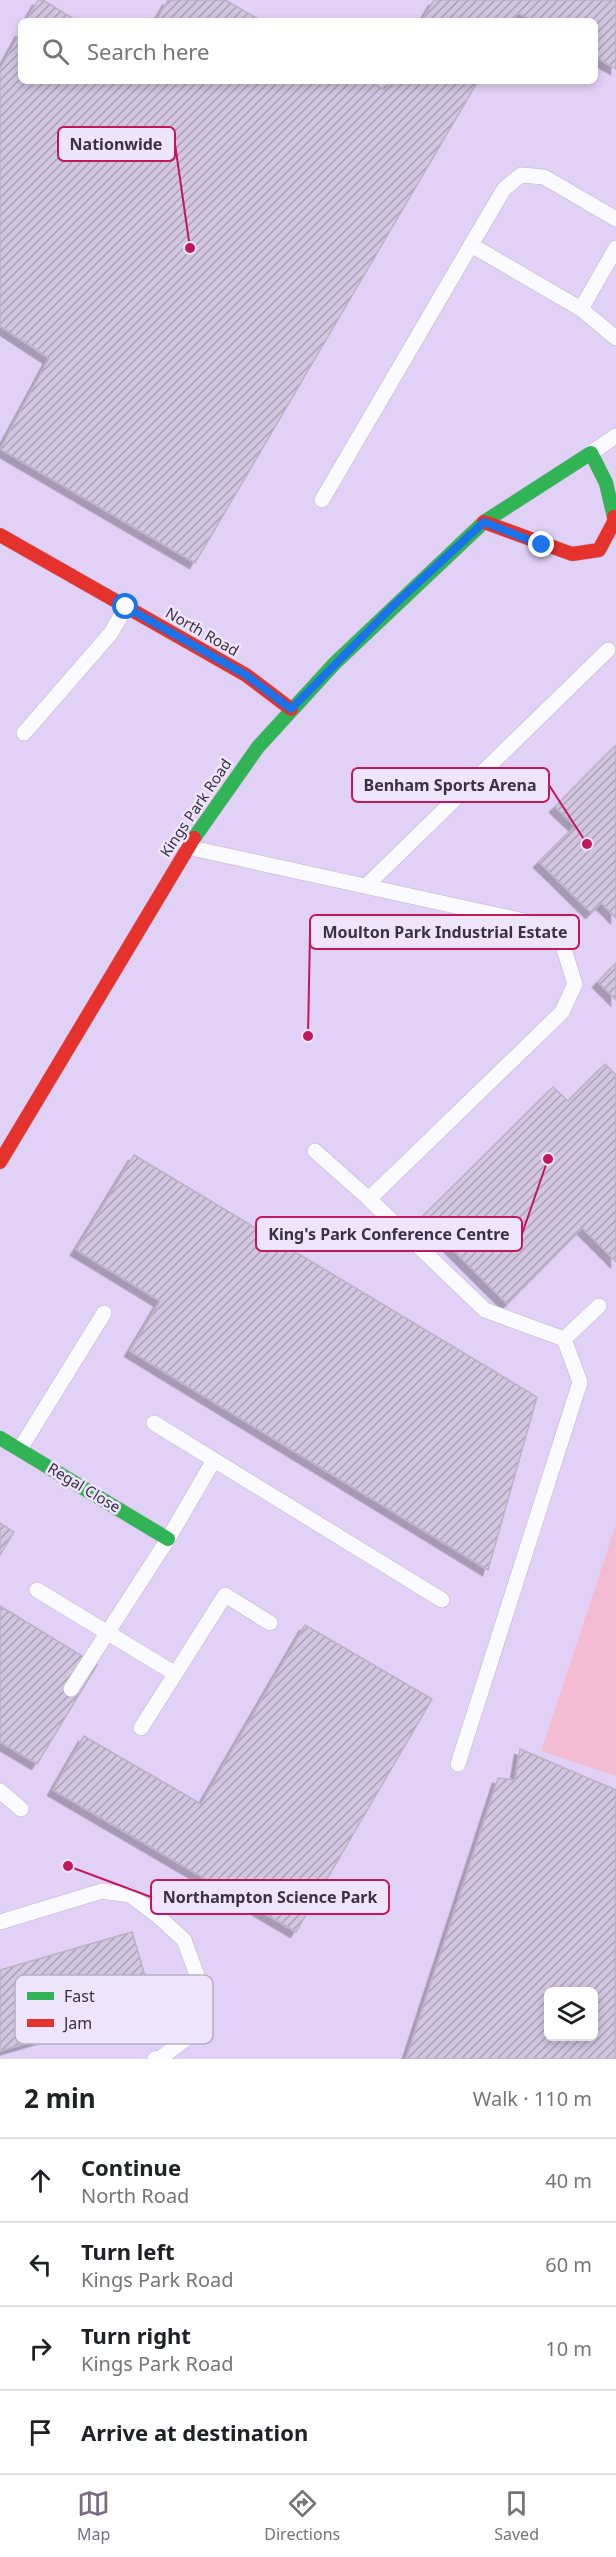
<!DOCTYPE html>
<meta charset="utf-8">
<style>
:root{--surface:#fff;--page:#f2f2f2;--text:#202124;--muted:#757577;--line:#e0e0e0;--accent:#776d83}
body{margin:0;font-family:"Noto Sans",sans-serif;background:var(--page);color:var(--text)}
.controls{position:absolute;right:18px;bottom:18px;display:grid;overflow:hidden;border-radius:9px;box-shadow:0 3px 9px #0003}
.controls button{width:54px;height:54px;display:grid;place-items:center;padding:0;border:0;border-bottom:2px solid var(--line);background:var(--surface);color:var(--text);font:30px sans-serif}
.stop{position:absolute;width:18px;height:18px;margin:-14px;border:4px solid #1a73e8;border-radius:50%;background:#fff}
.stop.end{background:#1a73e8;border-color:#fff;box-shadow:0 2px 6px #0008}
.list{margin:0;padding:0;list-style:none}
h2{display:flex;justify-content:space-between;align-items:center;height:78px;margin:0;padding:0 24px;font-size:26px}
h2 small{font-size:20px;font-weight:400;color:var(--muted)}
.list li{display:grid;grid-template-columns:39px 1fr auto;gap:18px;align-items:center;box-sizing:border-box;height:84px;padding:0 24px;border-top:2px solid var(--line)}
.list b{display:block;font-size:22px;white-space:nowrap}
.list p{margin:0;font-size:20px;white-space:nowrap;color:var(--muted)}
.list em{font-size:20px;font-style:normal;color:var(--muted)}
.icon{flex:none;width:33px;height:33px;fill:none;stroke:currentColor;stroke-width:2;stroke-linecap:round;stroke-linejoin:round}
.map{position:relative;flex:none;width:616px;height:2059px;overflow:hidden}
.search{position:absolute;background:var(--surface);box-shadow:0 3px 9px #0003;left:18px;right:18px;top:18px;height:66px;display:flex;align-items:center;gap:15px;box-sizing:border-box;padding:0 21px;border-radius:9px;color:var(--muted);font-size:22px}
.sheet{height:414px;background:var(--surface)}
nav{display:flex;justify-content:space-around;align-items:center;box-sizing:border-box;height:84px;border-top:2px solid var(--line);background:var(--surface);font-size:16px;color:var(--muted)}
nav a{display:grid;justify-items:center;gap:3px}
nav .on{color:var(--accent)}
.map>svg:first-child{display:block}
.built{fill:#e2d1f7;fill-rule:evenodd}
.garden{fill:#f3bcd2}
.building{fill:url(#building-hatch);stroke:#bab2c6;stroke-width:1.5;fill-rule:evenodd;filter:url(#shadow)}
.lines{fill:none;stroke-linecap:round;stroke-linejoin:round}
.lane-casing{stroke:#beb5ca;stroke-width:16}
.fast-casing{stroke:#beb5ca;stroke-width:15}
.jam-casing{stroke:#beb5ca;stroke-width:15}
.lane{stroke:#fbfafe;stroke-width:15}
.fast{stroke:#30b455;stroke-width:14}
.jam{stroke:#e5322d;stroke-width:14}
.route{stroke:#1a73e8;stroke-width:8}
.labels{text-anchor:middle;stroke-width:5;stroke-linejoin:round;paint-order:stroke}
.street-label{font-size:15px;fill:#3b3146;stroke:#eee5fb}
.key{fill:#eee5fb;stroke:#b8afc5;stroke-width:1.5}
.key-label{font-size:16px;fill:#3b3146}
.leader{fill:none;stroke:#c2185b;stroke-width:2}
.callout-dot{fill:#c2185b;stroke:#eee5fb;stroke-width:2}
.callout{fill:#eee5fb;stroke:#c2185b;stroke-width:2}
.callout-label{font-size:16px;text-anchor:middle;font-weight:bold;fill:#3b3146}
</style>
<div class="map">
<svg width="616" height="2059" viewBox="0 0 616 2059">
<defs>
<pattern id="building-hatch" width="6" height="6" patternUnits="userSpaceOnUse" patternTransform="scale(1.5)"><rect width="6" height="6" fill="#d2c6e1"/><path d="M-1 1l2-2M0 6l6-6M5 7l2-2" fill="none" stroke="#aca1b8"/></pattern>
<filter id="shadow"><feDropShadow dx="-5.5" dy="5.5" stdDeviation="0" flood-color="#0004"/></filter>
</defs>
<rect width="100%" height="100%" fill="#e7ddf5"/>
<path class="built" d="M0,0H616V2059H0ZM21,21H595V81H21ZM548,1992H594V2036H548Z"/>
<path class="garden" d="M616,1524V1776L541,1751Z"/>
<path class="building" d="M38,0H43L77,21H26Z
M168,0H225L262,21H156Z
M434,0H616V69L595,57V21H533L518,13L513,21H422Z
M21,31V81H368L385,90L390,81H478L195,563L0,449L49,358L0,326V69Z
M616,745V918L601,903L591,913L539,862L575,826L555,807Z
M616,963V1000L598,982Z
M605,1064L616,1075V1262L582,1228L507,1304L421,1218L553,1087L568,1101Z
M134,1155L537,1397L488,1570L130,1351L160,1301L76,1250Z
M0,1523L14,1532L0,1555Z
M0,1606L97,1665L37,1764L0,1742Z
M305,1625L432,1699L296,1932L53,1790L84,1736L201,1804Z
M520,1749L616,1790L615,2059H406L498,1778L515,1780ZM548,1992H594V2036H548Z
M132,1932L154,2006L0,2051V1970Z"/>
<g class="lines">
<g class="lane-casing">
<path id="lane" d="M471,245L504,189L521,175L544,177L616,219
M581,309L616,248
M591,453L616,436
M322,500L471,245L581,309L616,338
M24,733L111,633L126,607
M187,847L547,926L563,946L575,984L562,1012L369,1199L485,1310L564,1339L580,1382L458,1764
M366,886L608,650
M315,1151L369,1199
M564,1339L599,1306
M154,1423L442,1600
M20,1449L104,1313
M37,1590L174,1673
M71,1689L168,1539L214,1460
M141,1728L225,1595L270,1623
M0,1791L21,1809
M0,1922L102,1891L130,1895L158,1916L184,1940L198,1978L202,2006L187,2038L162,2057L155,2059"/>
</g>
<g class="fast-casing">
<path id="fast" d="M194,838L258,747L335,663L484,522L591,453L606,483L614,517
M0,1438L168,1539"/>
</g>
<g class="jam-casing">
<path id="jam" d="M484,522L572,554L599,550L615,520L614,517
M0,535L246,675L291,709
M0,1162L194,838"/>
</g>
<use href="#lane" class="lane"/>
<use href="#fast" class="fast"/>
<use href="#jam" class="jam"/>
</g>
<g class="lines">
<path class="route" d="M126,607L246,675L291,709L394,605L484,522L542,545"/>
</g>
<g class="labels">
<g class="street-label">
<text transform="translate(202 632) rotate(30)" y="5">North Road</text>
<text transform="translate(196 808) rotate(-56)" y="5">Kings Park Road</text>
<text transform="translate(84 1488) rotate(31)" y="5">Regal Close</text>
</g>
</g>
<rect x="15" y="1975" width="198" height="69" rx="9" class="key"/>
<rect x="27" y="1992" width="27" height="8" fill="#30b455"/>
<rect x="27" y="2019" width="27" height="8" fill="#e5322d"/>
<g class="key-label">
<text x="64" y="2002">Fast</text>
<text x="64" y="2029">Jam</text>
</g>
<path class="leader" d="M190 248L175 144M587 844L549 785M308 1036L310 932M548 1159L522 1234M68 1866L151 1897"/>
<g class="callout-dot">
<circle cx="190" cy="248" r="6"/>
<circle cx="587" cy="844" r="6"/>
<circle cx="308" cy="1036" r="6"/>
<circle cx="548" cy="1159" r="6"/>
<circle cx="68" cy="1866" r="6"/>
</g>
<g class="callout">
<rect x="58" y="127" width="117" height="34" rx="6"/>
<rect x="352" y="768" width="197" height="34" rx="6"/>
<rect x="310" y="915" width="269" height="34" rx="6"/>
<rect x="256" y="1217" width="266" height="34" rx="6"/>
<rect x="151" y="1880" width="238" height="34" rx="6"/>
</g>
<g class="callout-label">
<text x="116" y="150">Nationwide</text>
<text x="450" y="791">Benham Sports Arena</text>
<text x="445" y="938">Moulton Park Industrial Estate</text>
<text x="389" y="1240">King's Park Conference Centre</text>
<text x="270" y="1903">Northampton Science Park</text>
</g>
</svg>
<div class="controls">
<button><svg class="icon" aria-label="layers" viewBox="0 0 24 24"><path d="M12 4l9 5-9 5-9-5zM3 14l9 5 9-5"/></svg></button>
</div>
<div class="stop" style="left:126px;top:607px"></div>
<div class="stop end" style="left:542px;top:545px"></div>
<div class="search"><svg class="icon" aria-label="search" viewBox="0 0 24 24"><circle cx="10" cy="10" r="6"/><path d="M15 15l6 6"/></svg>Search here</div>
</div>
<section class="sheet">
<h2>2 min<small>Walk · 110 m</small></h2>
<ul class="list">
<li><svg class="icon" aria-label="ahead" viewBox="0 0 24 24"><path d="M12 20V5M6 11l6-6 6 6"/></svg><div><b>Continue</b><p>North Road</p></div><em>40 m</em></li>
<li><svg class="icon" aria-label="left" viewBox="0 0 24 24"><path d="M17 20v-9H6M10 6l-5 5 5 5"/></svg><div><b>Turn left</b><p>Kings Park Road</p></div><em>60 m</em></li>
<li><svg class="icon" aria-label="right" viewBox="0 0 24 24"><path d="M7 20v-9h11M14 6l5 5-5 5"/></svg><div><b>Turn right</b><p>Kings Park Road</p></div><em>10 m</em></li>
<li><svg class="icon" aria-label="arrive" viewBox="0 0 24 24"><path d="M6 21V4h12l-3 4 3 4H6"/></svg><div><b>Arrive at destination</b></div></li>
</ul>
</section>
<nav>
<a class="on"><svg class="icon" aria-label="map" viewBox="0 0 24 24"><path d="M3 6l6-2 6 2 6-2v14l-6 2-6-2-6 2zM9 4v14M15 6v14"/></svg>Map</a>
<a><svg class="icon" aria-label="directions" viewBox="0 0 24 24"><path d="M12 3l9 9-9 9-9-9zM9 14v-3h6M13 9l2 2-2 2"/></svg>Directions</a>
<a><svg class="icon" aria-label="saved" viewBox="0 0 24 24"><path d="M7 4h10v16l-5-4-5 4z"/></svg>Saved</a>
</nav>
